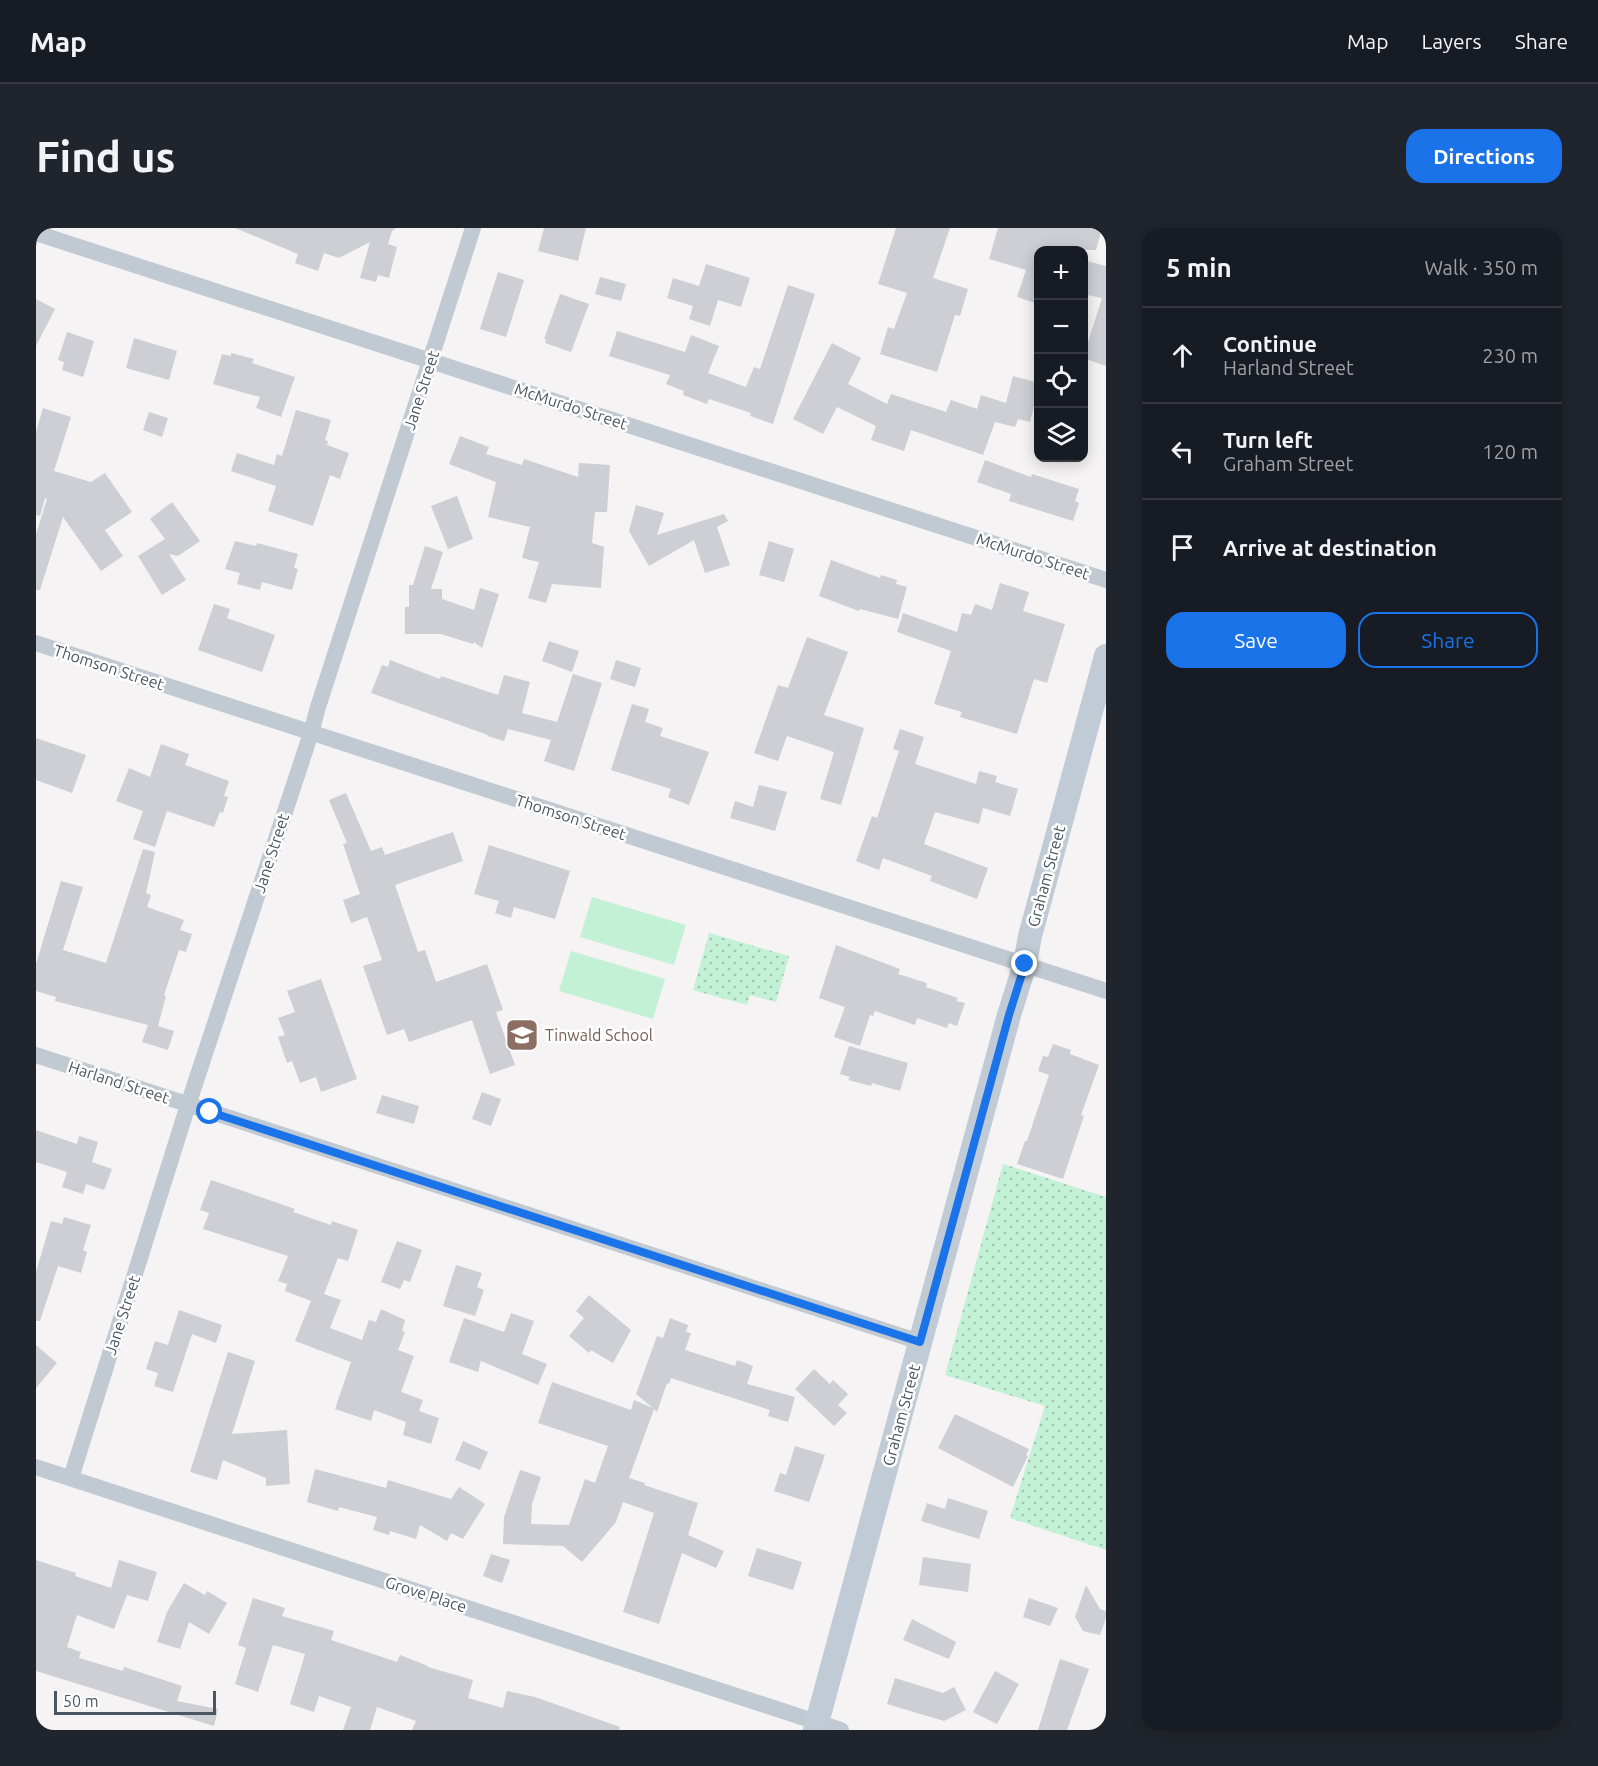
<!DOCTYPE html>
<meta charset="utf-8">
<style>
:root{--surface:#171b24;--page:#20242c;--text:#f1f3f6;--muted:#9ea1a6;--line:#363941;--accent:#1a73e8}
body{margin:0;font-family:Ubuntu,sans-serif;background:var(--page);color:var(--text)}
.controls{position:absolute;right:18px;top:18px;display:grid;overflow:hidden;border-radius:12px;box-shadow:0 3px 15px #0003}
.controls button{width:54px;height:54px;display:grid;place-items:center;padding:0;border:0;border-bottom:2px solid var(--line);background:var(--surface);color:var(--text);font:30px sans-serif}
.scale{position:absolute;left:18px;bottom:15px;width:162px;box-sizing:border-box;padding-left:6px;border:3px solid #4a5661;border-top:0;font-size:16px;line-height:21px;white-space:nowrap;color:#4a5661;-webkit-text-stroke:4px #fff;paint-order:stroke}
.stop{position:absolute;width:18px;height:18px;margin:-14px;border:4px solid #1a73e8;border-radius:50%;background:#fff}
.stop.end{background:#1a73e8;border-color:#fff;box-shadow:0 2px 6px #0008}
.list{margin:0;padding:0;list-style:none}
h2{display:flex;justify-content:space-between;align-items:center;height:78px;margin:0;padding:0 24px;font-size:26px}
h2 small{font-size:20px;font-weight:400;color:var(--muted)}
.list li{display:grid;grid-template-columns:39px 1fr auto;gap:18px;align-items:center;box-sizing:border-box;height:96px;padding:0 24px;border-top:2px solid var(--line)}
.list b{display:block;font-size:22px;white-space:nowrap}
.list p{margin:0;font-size:20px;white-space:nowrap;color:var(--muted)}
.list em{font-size:20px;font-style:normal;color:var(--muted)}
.actions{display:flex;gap:12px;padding:18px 24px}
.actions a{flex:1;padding:14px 0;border:2px solid var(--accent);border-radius:18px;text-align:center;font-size:21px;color:var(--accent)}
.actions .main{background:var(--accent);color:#fff}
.icon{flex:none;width:33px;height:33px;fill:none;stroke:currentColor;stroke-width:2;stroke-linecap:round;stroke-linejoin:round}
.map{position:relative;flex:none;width:1070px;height:1502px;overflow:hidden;border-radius:18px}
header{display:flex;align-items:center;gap:36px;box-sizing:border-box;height:84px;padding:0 30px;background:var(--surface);border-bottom:2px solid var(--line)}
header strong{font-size:28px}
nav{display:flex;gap:33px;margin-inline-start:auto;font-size:21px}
.intro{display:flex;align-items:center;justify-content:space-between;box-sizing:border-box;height:144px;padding:0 36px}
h1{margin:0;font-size:42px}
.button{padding:15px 27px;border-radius:18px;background:var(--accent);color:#fff;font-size:21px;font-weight:700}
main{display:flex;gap:36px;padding:0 36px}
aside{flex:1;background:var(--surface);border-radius:18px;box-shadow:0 3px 15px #0003}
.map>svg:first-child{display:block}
.green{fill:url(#green-dots)}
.pitch{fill:#c3f1d5}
.building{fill:#cdcfd5}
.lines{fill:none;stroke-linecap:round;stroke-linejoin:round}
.street{stroke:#c1cad2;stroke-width:16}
.secondary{stroke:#c1cbd6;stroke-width:24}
.route{stroke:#1a73e8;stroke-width:8}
.labels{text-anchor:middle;stroke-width:5;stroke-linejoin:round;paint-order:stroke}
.street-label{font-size:16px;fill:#4a5661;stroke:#fff}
.education-label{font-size:16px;fill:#785e54;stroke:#fff;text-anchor:start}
</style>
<header>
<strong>Map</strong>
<nav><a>Map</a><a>Layers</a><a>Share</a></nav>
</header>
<div class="intro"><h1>Find us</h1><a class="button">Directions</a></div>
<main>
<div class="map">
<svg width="1070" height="1502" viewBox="0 0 1070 1502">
<defs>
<pattern id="green-dots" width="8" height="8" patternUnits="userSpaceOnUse" patternTransform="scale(1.5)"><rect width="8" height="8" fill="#c3f1d5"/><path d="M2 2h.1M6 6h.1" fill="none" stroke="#a0c6b0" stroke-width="1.8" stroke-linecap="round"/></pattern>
</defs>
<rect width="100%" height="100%" fill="#f5f3f3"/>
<path class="green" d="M673,705L753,728L740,774L714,767L711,777L657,762Z
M967,936L1070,969V1322L974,1290L1009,1178L909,1147Z"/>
<path class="pitch" d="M556,669L650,697L638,737L544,709Z
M535,723L629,751L617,791L523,763Z"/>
<path class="building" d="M199,0H360L356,3L352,16L361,19L353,50L342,47L340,54L324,50L334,14L303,30L288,25L282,43L259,35L262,26Z
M508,0H550L542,33L502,23Z
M860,0H914L897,50L932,61L924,88L919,87L901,144L844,126L852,99L858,101L871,65L842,56Z
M962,0H1066L1060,22H1002V76L981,69L990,42L953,31Z
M1047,32L1070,38V138L1047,130L1066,70L1047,66Z
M670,36L714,50L705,79L682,72L674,98L653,91L657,78L631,70L637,50L663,58Z
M462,44L488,52L470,109L444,101Z
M564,49L590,56L585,73L559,66Z
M752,57L779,66L737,196L714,188L715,185L673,171L671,176L647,167L648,163L630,156L634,147L573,128L581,103L649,124L655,107L683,118L672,145L710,159L718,139L724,141Z
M524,66L553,76L535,124L509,115L510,111H508Z
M0,71L19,81L0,118Z
M31,104L58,113L47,149L26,142L28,134L22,132Z
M98,110L141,123L133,152L90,140Z
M796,115L825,130L812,156L851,176L855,166L910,184L915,172L941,181L945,167L970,175L977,148L1002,155V162L994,194L982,191L979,199L959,194L947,227L875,202L868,223L835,212L840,198L801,179L787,206L757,191Z
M195,125L218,131L216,135L259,149L245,189L220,180L224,169L177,156L186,126L195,128Z
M7,180L35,189L18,243L55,254L69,245L96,284L69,302L87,328L65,343L27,289L4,362H0V306L11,271L9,270L4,288L0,287V204Z
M260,182L295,192L289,212L292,213L291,217L313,225L304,251L294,247L277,298L232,283L240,258L195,243L201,225L238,237L241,226L246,228Z
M113,184L132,190L126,209L107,202Z
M424,208L453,219L450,226L486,237L488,231L542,249L543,235L574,237L571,284H559L556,315L568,319L565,360L516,356L510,375L492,370L503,334L486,330L494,299L452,289L460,254L413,236Z
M949,232L995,249L996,246L1043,261L1039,273L1043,275L1037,293L973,273L975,266L941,254Z
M421,268L437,311L412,321L395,278Z
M136,274L164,313L142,328L133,326L150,352L126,367L102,328L129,311L114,291Z
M600,277L628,285L621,307L688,286L692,293L681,299L694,337L669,345L658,312L613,338L593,303Z
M199,313L220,318L221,315L262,326L258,340L262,341L256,362L226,354L224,362L201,356L204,345L189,341Z
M733,313L758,321L748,354L723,347Z
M389,318L407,324L395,361H406V371L438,382L444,360L463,366L446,420L438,414L437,416L405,406H369V379H373V357H377Z
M795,332L844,350L845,347L861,352L860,356L871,359L862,391L824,381L823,383L783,368Z
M964,355L993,364L987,383L1029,396L1011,455L998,451L981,506L924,489L926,484L898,476L915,423L861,404L867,385L921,404L926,385L935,387L939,376L956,382Z
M178,376L194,381L191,390L239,407L226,444L162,422Z
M771,409L812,424L788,487L828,500L805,577L784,571L798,524L751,508L742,533L718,525L742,457L752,460Z
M513,413L543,423L536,444L506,433Z
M354,432L404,451L405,448L462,467L468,447L494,454L486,485L521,494L537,446L566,455L538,543L508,533L515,512L472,501L468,513L451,508L452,507L335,465L346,437L352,439Z
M580,432L605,440L599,459L574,451Z
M596,476L613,481L609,494L627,500L624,508L673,524L653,577L632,569L635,561L575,542Z
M864,501L888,509L879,536L940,556L943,543L961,548L959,554L982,561L974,588L947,580L943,596L899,584L888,616L952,640L941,671L894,653L896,648L847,630L843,642L820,633L836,588L841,590L863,523L857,521Z
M0,510L50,527L36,565L0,552Z
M125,516L153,526L149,537L193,553L188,568L192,569L187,585L184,584L178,599L131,583L119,619L97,611L107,583L80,573L93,540L114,549Z
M723,557L751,564L739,603L694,590L699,573L717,579Z
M310,565L335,623L346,619L349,627L417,604L427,633L359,657L382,724L389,722L400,754L451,736L467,782L460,784L479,837L454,846L436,792L373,814L368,801L351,807L327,738L346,732L331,689L315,695L307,672L324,666L307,616L311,615L293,572Z
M453,617L534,643L519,691L478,679L475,690L459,685L463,673L438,666Z
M107,621L119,624L110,665L115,667L111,679L148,692L144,702L156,706L150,724L143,722L128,767L130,768L122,798L138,803L132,822L106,814L112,797L19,773L20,769L0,763V736L25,653L47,659L27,722L70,735Z
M800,717L864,741L862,746L891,755L890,759L922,770L920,773L929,775L921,798L913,795L911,800L881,790L879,797L839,783L837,788L834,787L824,818L798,809L809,779L783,770Z
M285,751L321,851L285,864L280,849L264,855L256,833L251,835L242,809L249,807L242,790L259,784L251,763Z
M1017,816L1035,822L1034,826L1063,837L1045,887L1048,888L1027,951L981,936L989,913H991L1013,847L1002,843L1007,828L1012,829Z
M813,818L872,835L864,863L836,855L835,858L812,852L814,849L804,846Z
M446,864L465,871L455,898L436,891Z
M346,867L383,878L378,896L340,885Z
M0,902L41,916L43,908L62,914L56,934L76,941L68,962L50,956L47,966L26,959L31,944L0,934Z
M175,952L259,981L257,984L295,997L296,993L322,1002L312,1033L302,1030L288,1066L305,1072L294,1100L326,1112L333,1092L340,1094L345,1081L369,1092L366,1103L369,1104L362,1122L378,1128L365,1164L387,1172L383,1183L403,1190L395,1216L367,1207L370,1194L338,1182L335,1193L299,1181L315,1134L259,1113L275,1073L249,1063L251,1056L242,1053L252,1028L167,1001L173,985L164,982Z
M28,989L55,997L47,1022L51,1024L45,1045L22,1038L4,1093H0V1044L15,993L26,996Z
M361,1013L386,1022L374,1054L368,1052L364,1061L345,1054Z
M420,1037L446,1045L441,1059L448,1062L439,1088L407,1078Z
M553,1067L595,1102L577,1135L555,1122L553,1125L533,1108L548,1090L540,1083Z
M143,1082L186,1097L180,1115L156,1106L137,1164L118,1158L122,1145L110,1141L119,1113L132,1117Z
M475,1085L498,1093L486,1126L511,1136L502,1157L445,1133L442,1144L413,1134L428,1090L468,1104Z
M634,1090L652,1097L650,1104L655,1105L649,1122L699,1138L701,1132L717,1138L711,1156L759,1169L752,1194L732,1188L734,1182L635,1150L633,1156L631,1155L621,1184L618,1181L593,1250L609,1255L608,1257L662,1275L652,1307L688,1323L680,1340L646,1325L623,1396L587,1384L618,1285L587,1274L580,1294L546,1334L527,1318L467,1316L468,1289L484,1242L505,1249L496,1276L495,1296L533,1297L549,1251L559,1255L572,1218L502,1195L516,1154L595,1182L598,1172L617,1180L600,1166L621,1108L627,1110Z
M0,1117L21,1135L0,1160Z
M192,1124L219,1133L196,1206L251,1202L254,1256L230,1258V1250L187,1232L181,1252L154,1244Z
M778,1141L794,1156L797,1152L812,1166L802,1177L811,1185L798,1198L759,1161Z
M919,1186L993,1221L990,1227L992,1228L977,1259L902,1220Z
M427,1213L452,1224L444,1242L419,1232Z
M759,1218L789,1227L773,1274L738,1263L744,1245L750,1247Z
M279,1241L350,1260L352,1252L415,1271L423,1259L449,1276L427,1311L415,1305L411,1313L384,1297L380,1311L354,1303L353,1307L337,1302L341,1289L303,1279L302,1283L271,1274Z
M912,1270L952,1283L943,1311L885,1293L891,1275L909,1281Z
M721,1320L766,1334L757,1362L712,1348Z
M455,1326L474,1332L466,1355L447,1348Z
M887,1329L935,1336L932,1364L883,1357Z
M0,1332L40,1345L39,1348L75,1360L83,1332L121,1344L112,1373L91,1367L78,1401L41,1387L31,1419L45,1424L43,1430L87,1443L88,1439L146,1458L141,1473L182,1481L178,1498L0,1443Z
M148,1355L169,1367L171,1363L191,1375L173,1406L153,1394L144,1421L121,1414L131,1384Z
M1050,1357L1064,1381L1070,1383V1390L1064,1407L1047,1403L1039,1389Z
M217,1370L249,1380L246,1388L298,1403L295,1412L361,1434L364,1427L392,1438V1439L437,1452L432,1470L467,1480L471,1463L499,1469L584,1499L583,1502H376L380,1493L341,1479L334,1502H307L315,1479L283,1468L278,1484L254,1476L269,1426L237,1417L222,1464L199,1456L210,1420L202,1417Z
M993,1370L1022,1380L1014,1398L987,1389Z
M876,1391L920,1414L913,1431L867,1412Z
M1024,1431L1053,1441L1031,1502H1002Z
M959,1443L983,1456L961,1496L937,1484Z
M859,1450L907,1465L918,1459L930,1482L908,1493L851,1476Z"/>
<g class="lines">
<path class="street" d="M0,5L1070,352
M0,415L1070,763
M0,827L884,1114
M0,1239L805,1502
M35,1250L152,877L275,505L282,479L437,0"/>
<path class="secondary" d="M779,1502L973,787L989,736L994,708L1070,428"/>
</g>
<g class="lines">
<path class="route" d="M174,884L884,1114L973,787L989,736"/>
</g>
<defs>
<g id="school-square" transform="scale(1.725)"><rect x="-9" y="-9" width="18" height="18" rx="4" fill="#8d6e63" stroke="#fff"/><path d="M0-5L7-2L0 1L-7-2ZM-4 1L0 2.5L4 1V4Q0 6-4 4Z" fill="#fff"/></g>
</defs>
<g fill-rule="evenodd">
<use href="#school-square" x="486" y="807"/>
</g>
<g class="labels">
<g class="street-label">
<text transform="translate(385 162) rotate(-72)" y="6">Jane Street</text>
<text transform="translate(535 178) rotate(18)" y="6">McMurdo Street</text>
<text transform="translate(997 328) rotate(18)" y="6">McMurdo Street</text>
<text transform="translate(73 439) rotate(18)" y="6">Thomson Street</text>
<text transform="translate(535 589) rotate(18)" y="6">Thomson Street</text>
<text transform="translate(235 625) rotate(-72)" y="6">Jane Street</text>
<text transform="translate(1010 648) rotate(-75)" y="6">Graham Street</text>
<text transform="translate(83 854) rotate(18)" y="6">Harland Street</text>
<text transform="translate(86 1087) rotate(-72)" y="6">Jane Street</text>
<text transform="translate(865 1187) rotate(-75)" y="6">Graham Street</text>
<text transform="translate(390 1366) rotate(18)" y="6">Grove Place</text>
</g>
<g class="education-label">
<text x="509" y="813">Tinwald School</text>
</g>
</g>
</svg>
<div class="controls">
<button>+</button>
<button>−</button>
<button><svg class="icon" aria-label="locate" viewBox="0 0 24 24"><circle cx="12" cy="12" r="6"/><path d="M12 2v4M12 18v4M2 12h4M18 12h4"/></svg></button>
<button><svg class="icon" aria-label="layers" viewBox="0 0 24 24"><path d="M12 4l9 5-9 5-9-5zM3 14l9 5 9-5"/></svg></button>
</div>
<div class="scale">50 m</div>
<div class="stop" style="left:174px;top:884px"></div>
<div class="stop end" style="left:989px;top:736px"></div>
</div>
<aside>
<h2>5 min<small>Walk · 350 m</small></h2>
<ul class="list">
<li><svg class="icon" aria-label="ahead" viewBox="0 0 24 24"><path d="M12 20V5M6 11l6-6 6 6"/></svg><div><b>Continue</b><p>Harland Street</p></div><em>230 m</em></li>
<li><svg class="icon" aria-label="left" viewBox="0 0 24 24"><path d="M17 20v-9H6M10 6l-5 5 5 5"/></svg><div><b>Turn left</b><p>Graham Street</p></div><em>120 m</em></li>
<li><svg class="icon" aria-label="arrive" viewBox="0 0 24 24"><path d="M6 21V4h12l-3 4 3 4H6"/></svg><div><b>Arrive at destination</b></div></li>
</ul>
<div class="actions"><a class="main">Save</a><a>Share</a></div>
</aside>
</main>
